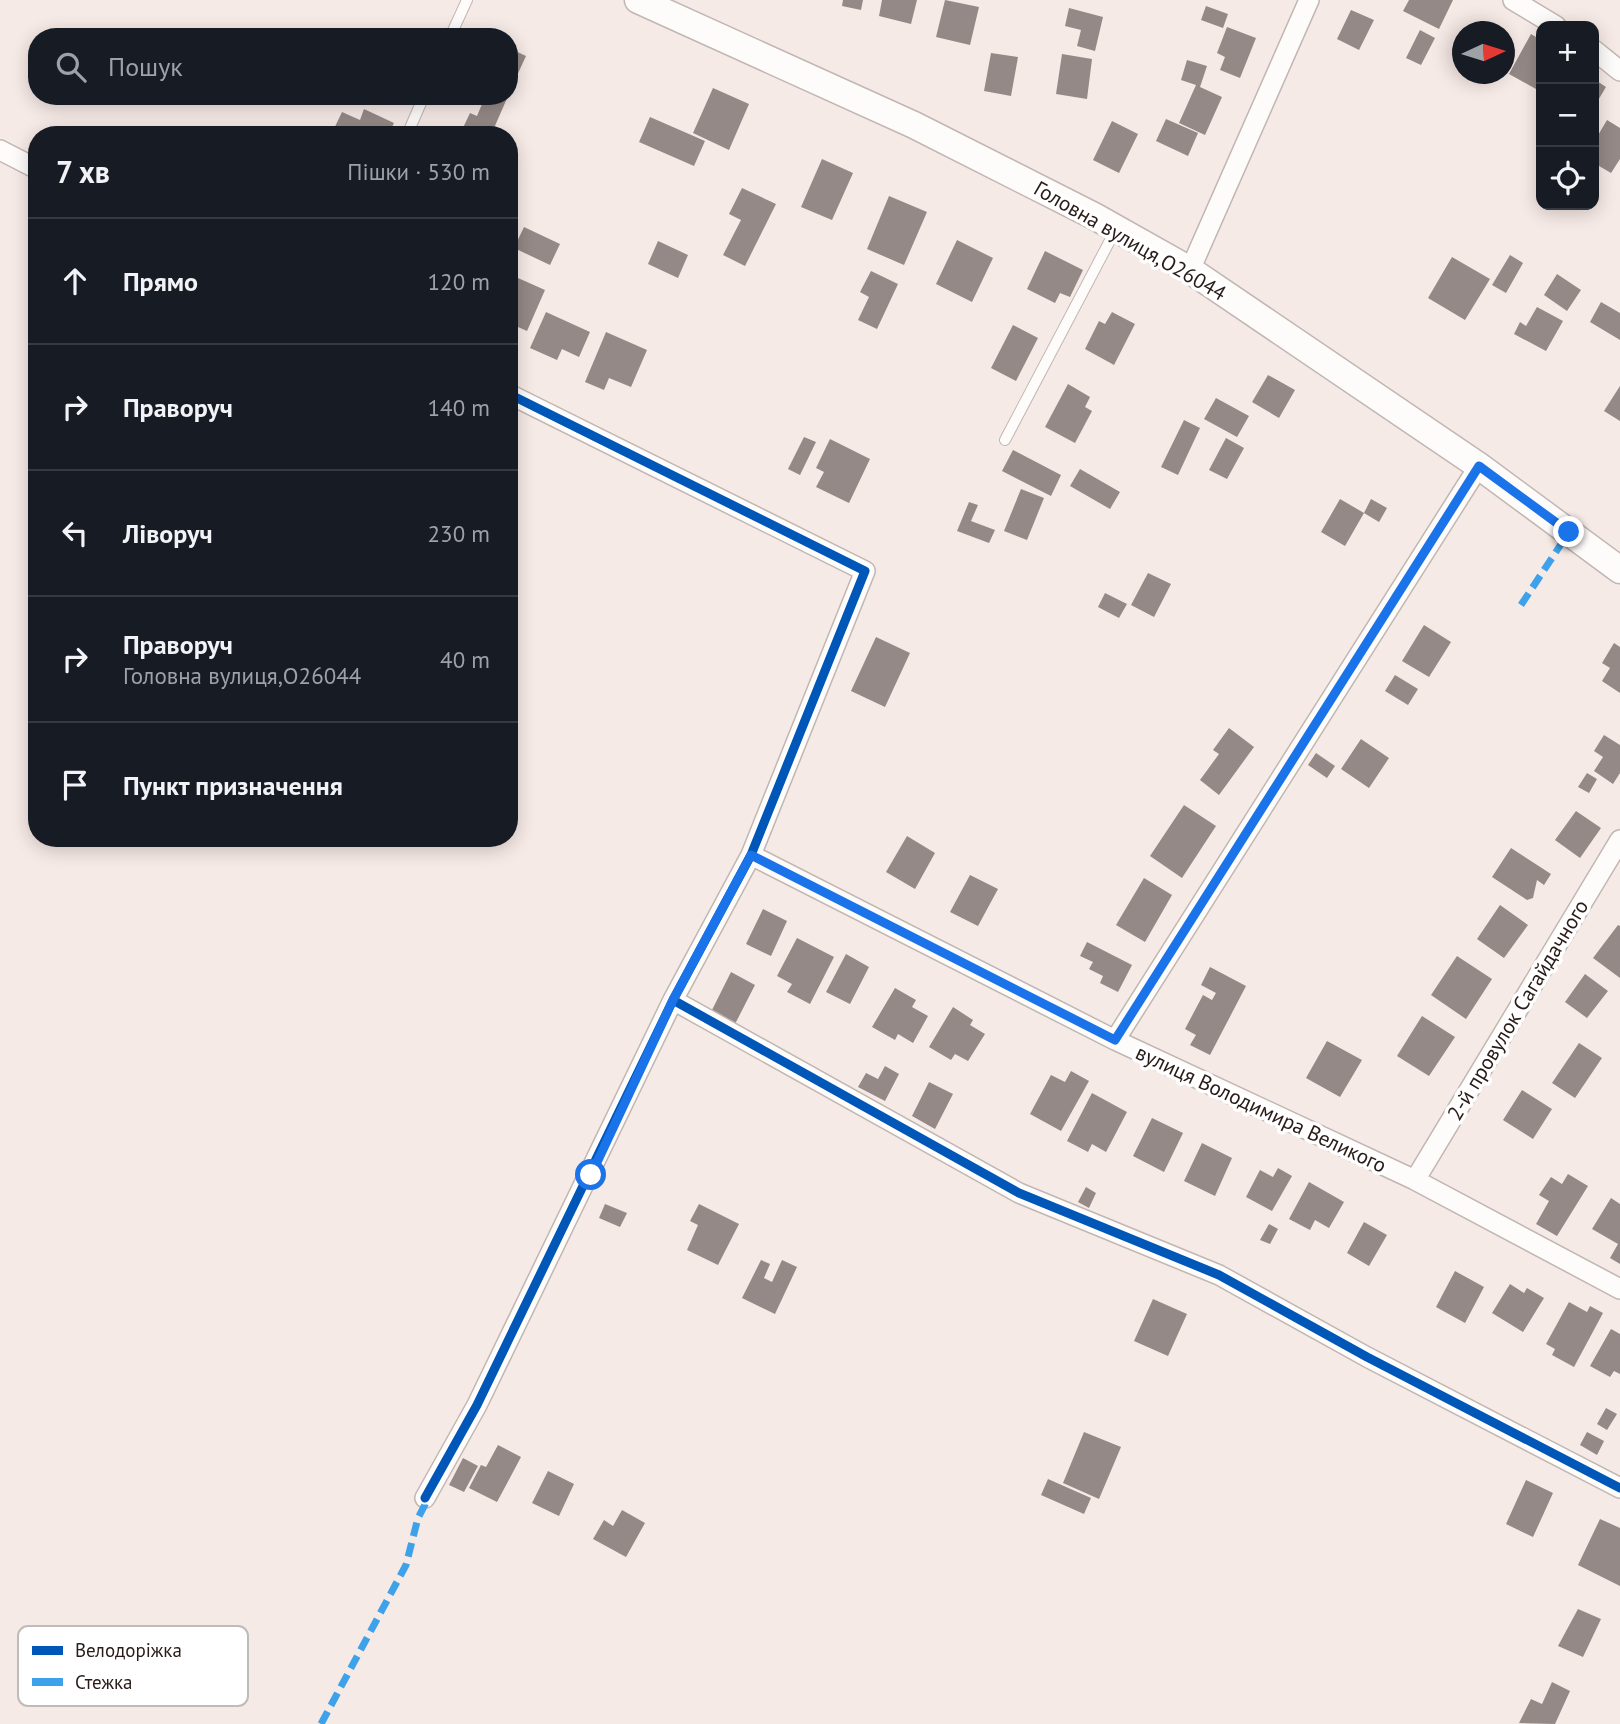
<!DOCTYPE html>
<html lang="uk">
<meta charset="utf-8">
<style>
:root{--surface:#171b24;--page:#242831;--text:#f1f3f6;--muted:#9ea1a6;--line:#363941}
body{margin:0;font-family:"PT Sans",sans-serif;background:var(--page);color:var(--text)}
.controls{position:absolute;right:21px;top:21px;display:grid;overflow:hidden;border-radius:14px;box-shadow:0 4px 18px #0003}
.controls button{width:63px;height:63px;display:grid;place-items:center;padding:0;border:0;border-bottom:2px solid var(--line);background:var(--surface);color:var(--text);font:35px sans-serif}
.compass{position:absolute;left:1452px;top:21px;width:63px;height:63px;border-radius:50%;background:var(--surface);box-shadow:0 4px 18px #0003;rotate:86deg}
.stop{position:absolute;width:21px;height:21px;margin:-16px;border:5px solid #1a73e8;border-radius:50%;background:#fff}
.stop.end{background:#1a73e8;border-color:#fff;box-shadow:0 2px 7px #0008}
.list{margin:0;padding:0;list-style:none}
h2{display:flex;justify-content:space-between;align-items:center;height:91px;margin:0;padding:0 28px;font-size:30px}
h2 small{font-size:23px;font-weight:400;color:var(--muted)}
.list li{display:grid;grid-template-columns:46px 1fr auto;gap:21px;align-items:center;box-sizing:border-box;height:126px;padding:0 28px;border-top:2px solid var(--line)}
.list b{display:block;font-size:26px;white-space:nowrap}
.list p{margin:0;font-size:23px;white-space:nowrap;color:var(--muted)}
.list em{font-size:23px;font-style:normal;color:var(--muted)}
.icon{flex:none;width:38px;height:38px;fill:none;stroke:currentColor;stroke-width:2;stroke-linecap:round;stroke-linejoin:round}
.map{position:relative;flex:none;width:1620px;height:1724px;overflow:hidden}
.search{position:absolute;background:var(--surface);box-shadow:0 4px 18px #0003;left:28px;top:28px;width:490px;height:77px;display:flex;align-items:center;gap:18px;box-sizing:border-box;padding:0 24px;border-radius:28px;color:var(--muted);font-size:26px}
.panel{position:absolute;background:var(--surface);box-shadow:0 4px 18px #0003;left:28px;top:126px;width:490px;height:721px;border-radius:28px}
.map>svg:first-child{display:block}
.building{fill:#948986}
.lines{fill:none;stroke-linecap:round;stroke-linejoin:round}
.lane-casing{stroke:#c1b6b2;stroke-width:12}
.street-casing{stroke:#c1b6b2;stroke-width:22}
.secondary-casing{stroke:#c1b6b2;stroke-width:29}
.lane{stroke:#fefcfb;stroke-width:10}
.street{stroke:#fefcfb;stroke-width:19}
.secondary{stroke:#fefcfb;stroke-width:26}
.quiet{stroke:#3ea2ea;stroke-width:7;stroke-dasharray:14 7;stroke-linecap:butt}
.cycleway-casing{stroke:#fff;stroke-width:13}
.cycleway{stroke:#0057b8;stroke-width:9}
.route{stroke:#1a73e8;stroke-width:9}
.labels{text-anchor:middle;stroke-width:7;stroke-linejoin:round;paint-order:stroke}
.street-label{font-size:21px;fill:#281b18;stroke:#fff}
.key{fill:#fff;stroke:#bebbba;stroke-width:2}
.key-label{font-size:19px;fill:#281b18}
</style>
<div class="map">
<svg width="1620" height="1724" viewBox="0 0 1620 1724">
<rect width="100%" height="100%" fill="#f6eae6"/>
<path class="building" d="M843,0H863L861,10L842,6Z
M882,0H917L911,24L879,16Z
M945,0L979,7L970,45L936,37Z
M1409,0H1453L1439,29L1403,11Z
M1206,6L1228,14L1223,28L1201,20Z
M1069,8L1103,17L1095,51L1077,46L1081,30L1065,26Z
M1351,10L1374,20L1359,50L1337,39Z
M1227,27L1256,38L1240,78L1220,70L1225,57L1217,53Z
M1420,30L1435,38L1421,65L1406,58Z
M1531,34L1541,40V80L1536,89L1509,74Z
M509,48L526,56L509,93Z
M991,53L1018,57L1011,96L984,91Z
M1062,54L1092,59L1087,99L1056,94Z
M1187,60L1207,66L1200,87L1222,97L1205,135L1179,123L1196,85L1181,80Z
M1594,79L1606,87L1594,107Z
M713,88L749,104L729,150L693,133Z
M465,96H508L491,135H451L455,127L462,130L470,113L477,116L482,104Z
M364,109L394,123L388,135H331L342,112L360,120Z
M650,117L705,141L694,166L639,142Z
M1166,119L1198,133L1188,156L1156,141Z
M1607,120L1620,128V159L1611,173L1594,163V142Z
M1112,121L1138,134L1119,173L1093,160Z
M822,159L853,173L832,220L801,207Z
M742,188L776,204L745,266L723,255L741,220L729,214Z
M889,196L927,212L904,265L867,249Z
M524,227L560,244L550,265L514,248Z
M957,240L993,258L972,302L936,284Z
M658,241L688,255L678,278L648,264Z
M1045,251L1083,270L1070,297L1060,293L1055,303L1027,289Z
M1510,255L1523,263L1506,293L1492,285Z
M1452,257L1490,279L1465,320L1428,298Z
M871,271L898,284L877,329L858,320L869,297L860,292Z
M509,274L545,290L527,331L509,323Z
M1557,274L1581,290L1567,311L1544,295Z
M1601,302L1620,313V340L1590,322Z
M1537,307L1563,321L1546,351L1514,334L1520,322L1526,326Z
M546,312L590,332L579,357L562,349L557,360L530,348Z
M1112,312L1135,324L1114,365L1085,349L1099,321L1105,324Z
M1013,325L1038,338L1016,381L991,368Z
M606,332L647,350L631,387L609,378L604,390L585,382Z
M1268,375L1295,390L1279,418L1252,402Z
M1068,384L1090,397L1085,407L1092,411L1075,443L1045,427Z
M1620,386V421L1604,411Z
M1216,398L1249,416L1237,437L1204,419Z
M1184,420L1200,428L1178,475L1161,467Z
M804,437L816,442L800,475L788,469Z
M1226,438L1244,448L1227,479L1209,470Z
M830,439L870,459L849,503L816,487L824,472L816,468Z
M1013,450L1061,475L1051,496L1002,471Z
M1080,469L1120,492L1110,509L1070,486Z
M1021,489L1044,498L1027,540L1004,531Z
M1340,499L1364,513L1345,546L1321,532Z
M1371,499L1387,508L1379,522L1364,513Z
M969,502L978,505L971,521L995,530L989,543L957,531Z
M1148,573L1171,584L1154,617L1131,605Z
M1105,593L1127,604L1119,618L1098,607Z
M1424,625L1451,642L1429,677L1402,661Z
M876,637L910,653L885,707L851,691Z
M1614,643L1620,647V693L1602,681L1610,668L1602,663Z
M1395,675L1418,689L1408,705L1385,691Z
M1229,728L1254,747L1219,795L1200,780L1219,754L1213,750Z
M1604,735L1620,745V773L1613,784L1594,771L1603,757L1594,751Z
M1361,739L1389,758L1369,788L1341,769Z
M1316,753L1335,766L1327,778L1308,765Z
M1587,773L1597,779L1589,793L1578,787Z
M1184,805L1216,826L1182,878L1150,856Z
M1576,811L1601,828L1580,858L1555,840Z
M907,836L935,853L915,889L886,872Z
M1511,848L1551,874L1544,885L1537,880L1533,898L1527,900L1492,877Z
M970,875L998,889L978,926L950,912Z
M1144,878L1172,895L1145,942L1116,925Z
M1500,905L1528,925L1504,958L1477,939Z
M763,909L787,921L771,956L746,944Z
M1618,925L1620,926V978L1593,958Z
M797,938L834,957L810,1004L787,992L792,984L777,976Z
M1087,942L1132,965L1118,992L1100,983L1103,976L1089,969L1093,962L1080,956Z
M846,954L869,967L850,1004L826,992Z
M1457,956L1492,979L1466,1019L1431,995Z
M1210,967L1246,986L1210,1055L1190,1045L1196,1035L1185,1029L1203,995L1212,1000L1216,993L1201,985Z
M731,972L755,985L734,1026L710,1014Z
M1585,974L1608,991L1587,1018L1565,1002Z
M895,988L916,1000L912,1007L928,1016L913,1043L898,1034L895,1040L872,1027Z
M953,1007L973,1020L970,1025L985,1034L968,1061L955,1054L951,1060L929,1047Z
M1422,1016L1455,1037L1429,1076L1397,1056Z
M1327,1041L1362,1060L1340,1097L1306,1078Z
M1579,1043L1602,1058L1575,1098L1552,1083Z
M885,1066L899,1074L885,1101L858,1087L866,1073L878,1079Z
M1071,1071L1089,1081L1061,1131L1030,1114L1051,1075L1065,1082Z
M929,1082L953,1094L935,1129L912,1116Z
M1522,1090L1552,1109L1533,1139L1503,1120Z
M1092,1093L1127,1112L1106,1152L1092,1144L1088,1152L1067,1141Z
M1152,1118L1183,1133L1164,1172L1133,1156Z
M1202,1143L1232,1158L1215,1196L1184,1181Z
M1278,1168L1292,1176L1272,1211L1246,1197L1260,1170L1273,1177Z
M1568,1174L1588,1186L1557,1236L1536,1224L1549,1201L1539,1195L1551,1177L1562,1184Z
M1309,1182L1344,1202L1329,1228L1315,1220L1310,1230L1289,1219Z
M1086,1187L1096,1193L1089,1208L1078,1202Z
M1611,1198L1620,1204V1264L1610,1258L1618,1244L1592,1229Z
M605,1204L627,1213L620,1227L599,1218Z
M699,1204L739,1224L718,1265L687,1250L698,1225L690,1221Z
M1364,1222L1387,1235L1369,1266L1347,1253Z
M1269,1224L1278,1229L1270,1244L1260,1240Z
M761,1260L770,1264L764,1278L772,1282L782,1260L797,1267L775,1314L742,1298Z
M1455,1271L1484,1287L1465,1323L1436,1307Z
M1510,1284L1524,1293L1527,1288L1544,1298L1523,1332L1492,1313Z
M1153,1299L1187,1314L1168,1356L1134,1341Z
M1569,1302L1587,1312L1590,1306L1603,1313L1574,1367L1552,1355L1555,1349L1546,1344Z
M1611,1329L1620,1334V1374L1614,1371L1610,1377L1590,1366Z
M1606,1408L1617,1414L1607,1430L1597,1424Z
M1084,1432L1121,1447L1099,1499L1063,1483Z
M1587,1432L1604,1441L1597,1455L1580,1445Z
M498,1445L521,1457L497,1502L469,1488L481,1465L486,1467Z
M463,1458L478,1466L464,1492L449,1485Z
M548,1471L574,1484L559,1516L532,1503Z
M1048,1479L1091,1498L1084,1514L1041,1495Z
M1526,1480L1553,1493L1533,1537L1506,1524Z
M622,1510L645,1523L626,1557L593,1539L604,1520L613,1526Z
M1600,1519L1620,1528V1586L1578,1565Z
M1578,1609L1601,1619L1583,1657L1558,1646Z
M1552,1682L1570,1691L1555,1724L1519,1723L1531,1699L1542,1704Z"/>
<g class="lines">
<g class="lane-casing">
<path id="lane" d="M450,37L467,0
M407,135L424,96
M1005,440L1116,229"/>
</g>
<g class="street-casing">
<path id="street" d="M1513,0L1556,26
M1594,50L1620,71
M0,150L37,169
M1190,270L1309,0
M751,855L1115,1040L1415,1180L1620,1289
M673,1000L1019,1193L1219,1275L1367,1357L1620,1488
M1115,1040L1479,466
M1415,1180L1620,840
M425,1498L477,1405L673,1000L751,855L865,571L509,394"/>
</g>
<g class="secondary-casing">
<path id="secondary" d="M638,0L914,125L1094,216L1190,270L1479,466L1620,570"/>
</g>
<use href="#lane" class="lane"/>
<use href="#street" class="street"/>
<use href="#secondary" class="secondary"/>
<path class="quiet" d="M1521,605L1569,532
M321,1724L406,1565L418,1518L430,1495"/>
<g class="cycleway-casing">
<path id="cycleway" d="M673,1000L1019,1193L1219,1275L1367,1357L1620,1488
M425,1498L477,1405L673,1000L751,855L865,571L509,394"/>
</g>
<use href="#cycleway" class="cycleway"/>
</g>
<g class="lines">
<path class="route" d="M591,1175L673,1000L751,855L1115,1040L1479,466L1569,532"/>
</g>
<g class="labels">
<g class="street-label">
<text transform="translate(1130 241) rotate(30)" y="7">Головна вулиця,О26044</text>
<text transform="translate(1518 1010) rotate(-59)" y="7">2-й провулок Сагайдачного</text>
<text transform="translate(1261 1109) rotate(25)" y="7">вулиця Володимира Великого</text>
</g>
</g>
<rect x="18" y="1626" width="230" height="80" rx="10" class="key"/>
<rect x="32" y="1646" width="31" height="9" fill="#0057b8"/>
<rect x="32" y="1678" width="31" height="8" fill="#3ea2ea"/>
<g class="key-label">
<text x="75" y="1657">Велодоріжка</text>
<text x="75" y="1689">Стежка</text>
</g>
</svg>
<div class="controls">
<button>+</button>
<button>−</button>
<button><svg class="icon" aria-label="locate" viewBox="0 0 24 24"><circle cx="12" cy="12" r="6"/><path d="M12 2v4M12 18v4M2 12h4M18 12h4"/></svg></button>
</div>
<svg class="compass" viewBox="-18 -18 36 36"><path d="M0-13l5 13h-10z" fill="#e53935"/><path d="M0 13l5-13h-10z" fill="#9ea1a6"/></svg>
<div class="stop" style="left:591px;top:1175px"></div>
<div class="stop end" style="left:1569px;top:532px"></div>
<div class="search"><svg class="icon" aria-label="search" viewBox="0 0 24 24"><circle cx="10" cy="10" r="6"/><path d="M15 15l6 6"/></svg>Пошук</div>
<section class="panel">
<h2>7 хв<small>Пішки · 530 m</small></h2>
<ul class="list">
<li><svg class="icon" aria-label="ahead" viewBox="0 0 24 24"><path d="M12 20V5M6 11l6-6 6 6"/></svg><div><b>Прямо</b></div><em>120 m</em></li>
<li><svg class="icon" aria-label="right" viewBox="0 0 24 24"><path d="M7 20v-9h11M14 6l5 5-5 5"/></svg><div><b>Праворуч</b></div><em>140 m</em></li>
<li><svg class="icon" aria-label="left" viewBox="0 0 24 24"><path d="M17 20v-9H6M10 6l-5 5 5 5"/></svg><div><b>Ліворуч</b></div><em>230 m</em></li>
<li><svg class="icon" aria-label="right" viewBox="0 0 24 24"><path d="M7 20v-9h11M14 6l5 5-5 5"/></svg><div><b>Праворуч</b><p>Головна вулиця,О26044</p></div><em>40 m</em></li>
<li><svg class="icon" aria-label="arrive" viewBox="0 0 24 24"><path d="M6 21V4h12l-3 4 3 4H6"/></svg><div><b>Пункт призначення</b></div></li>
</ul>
</section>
</div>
